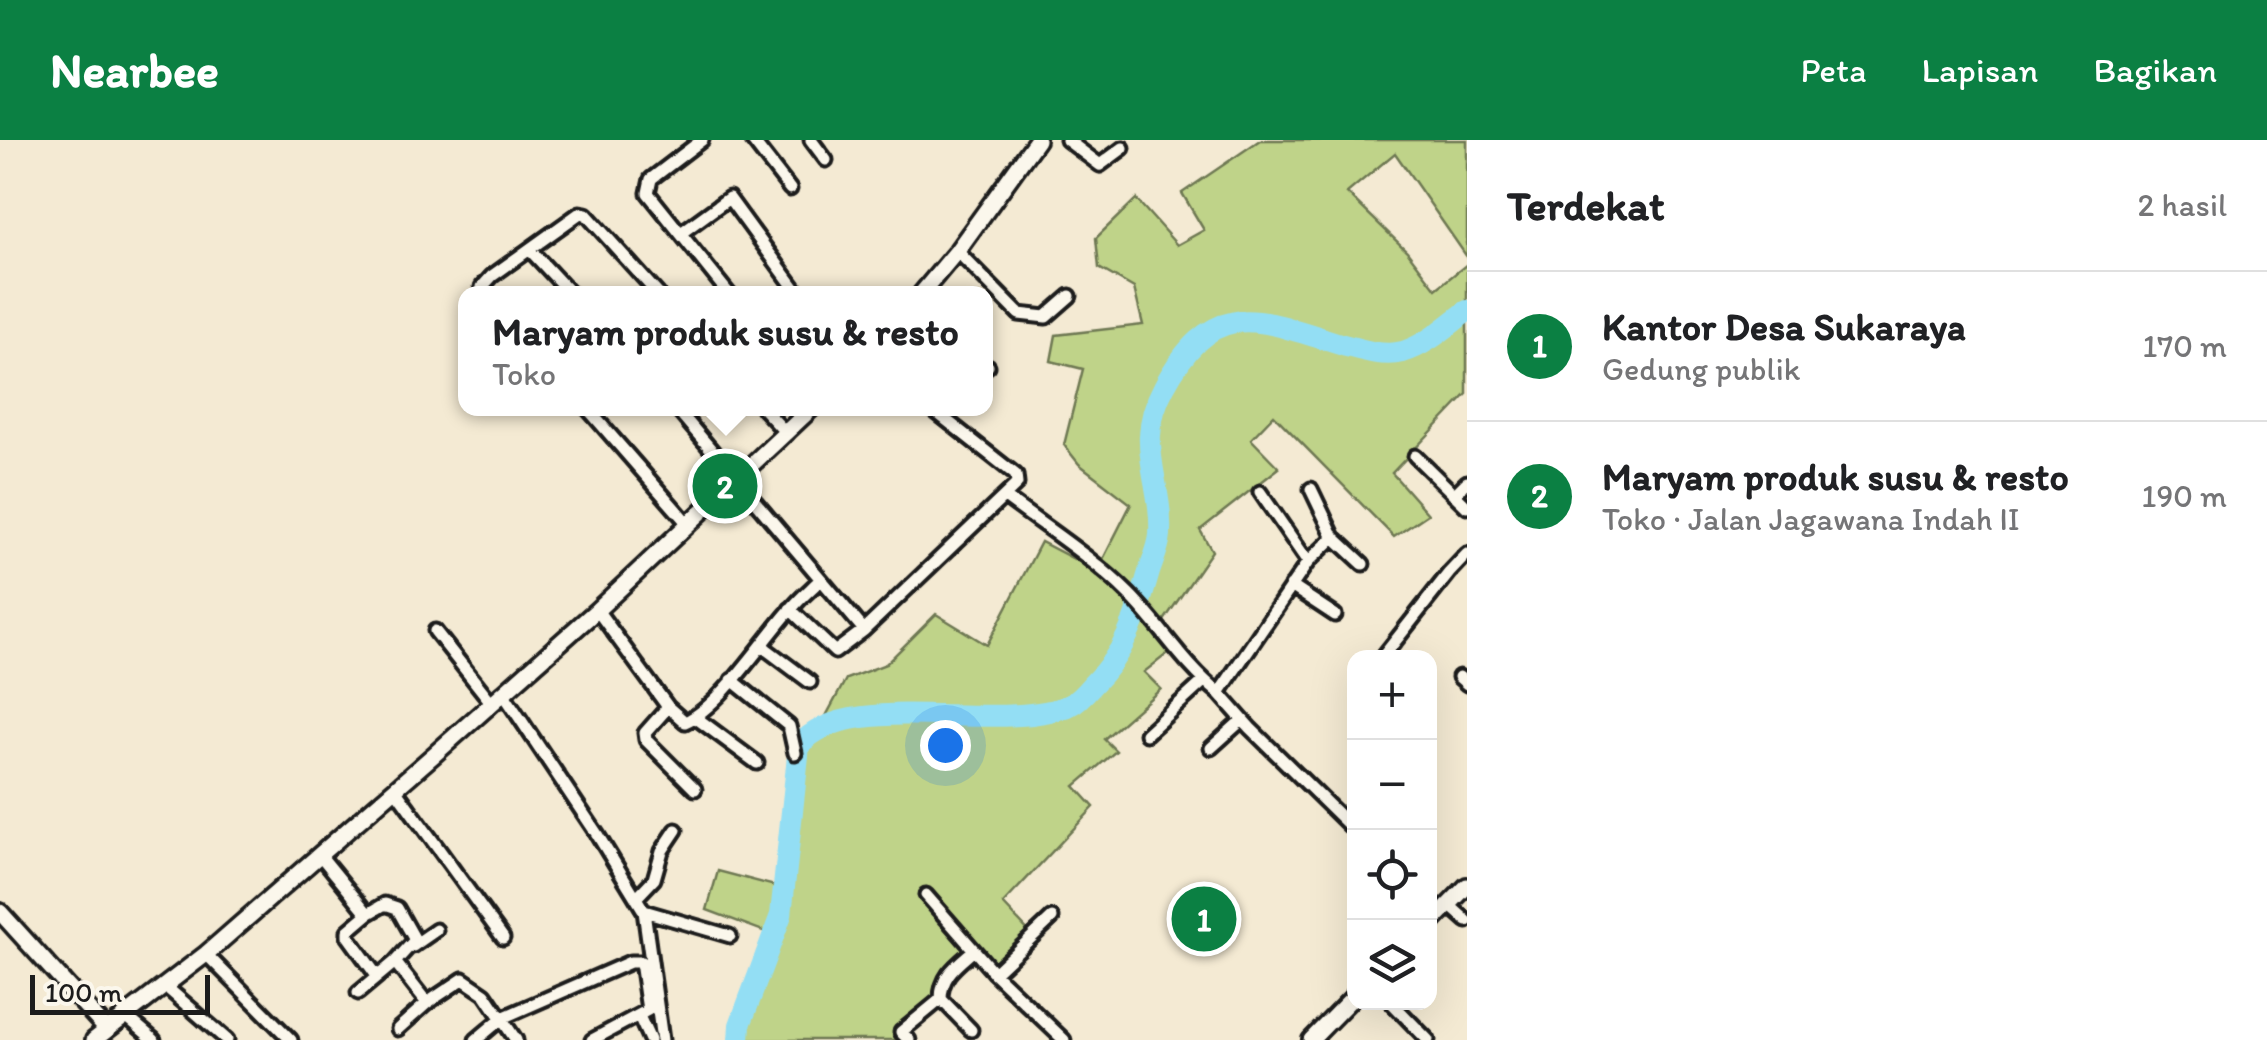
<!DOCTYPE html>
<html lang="id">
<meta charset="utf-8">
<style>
:root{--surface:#fff;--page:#f6f6f6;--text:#202124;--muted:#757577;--line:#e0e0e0;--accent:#0b8043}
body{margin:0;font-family:Itim,sans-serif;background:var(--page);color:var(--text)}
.controls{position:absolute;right:30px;bottom:30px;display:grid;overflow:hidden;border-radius:20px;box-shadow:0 10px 40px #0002}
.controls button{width:90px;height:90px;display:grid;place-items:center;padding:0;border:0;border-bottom:2px solid var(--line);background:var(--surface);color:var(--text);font:50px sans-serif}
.scale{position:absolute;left:30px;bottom:25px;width:180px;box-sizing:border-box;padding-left:10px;border:5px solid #1c1c1c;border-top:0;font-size:28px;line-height:35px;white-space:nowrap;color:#1c1c1c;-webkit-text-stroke:8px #fbf7ec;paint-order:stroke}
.you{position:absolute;left:945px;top:605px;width:35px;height:35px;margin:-25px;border:8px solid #fff;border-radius:50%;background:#1a73e8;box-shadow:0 0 0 15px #1a73e833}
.badge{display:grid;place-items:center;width:65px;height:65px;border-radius:50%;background:var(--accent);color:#fff;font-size:32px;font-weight:700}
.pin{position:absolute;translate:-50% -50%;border:5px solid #fff;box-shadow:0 2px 10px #0006}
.popup{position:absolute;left:458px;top:146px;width:535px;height:130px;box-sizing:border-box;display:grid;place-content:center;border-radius:20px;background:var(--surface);filter:drop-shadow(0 2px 8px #0005);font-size:32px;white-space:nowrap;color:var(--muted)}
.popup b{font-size:38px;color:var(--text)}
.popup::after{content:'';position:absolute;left:50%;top:100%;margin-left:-20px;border:20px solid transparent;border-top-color:var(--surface)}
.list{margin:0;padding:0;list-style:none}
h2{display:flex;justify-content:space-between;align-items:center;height:130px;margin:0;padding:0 40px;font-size:42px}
h2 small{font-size:32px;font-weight:400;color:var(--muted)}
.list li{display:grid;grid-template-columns:65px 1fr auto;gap:30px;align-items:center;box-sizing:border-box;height:150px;padding:0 40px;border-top:2px solid var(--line)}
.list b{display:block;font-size:38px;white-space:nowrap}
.list p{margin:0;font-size:32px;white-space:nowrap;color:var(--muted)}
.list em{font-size:32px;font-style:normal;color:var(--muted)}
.icon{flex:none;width:55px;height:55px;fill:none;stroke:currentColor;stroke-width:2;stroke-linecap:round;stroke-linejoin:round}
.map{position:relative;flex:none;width:1467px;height:900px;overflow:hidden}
header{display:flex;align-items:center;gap:60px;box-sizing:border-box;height:140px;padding:0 50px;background:var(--accent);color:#fff}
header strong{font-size:48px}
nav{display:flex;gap:55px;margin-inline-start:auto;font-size:35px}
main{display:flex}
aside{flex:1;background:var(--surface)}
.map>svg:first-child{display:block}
.green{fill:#bfd389;stroke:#6e7852;stroke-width:2.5}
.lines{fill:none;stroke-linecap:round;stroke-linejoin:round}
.river{stroke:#93def4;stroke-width:22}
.street-casing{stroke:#1c1c1c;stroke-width:19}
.secondary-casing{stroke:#1c1c1c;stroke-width:22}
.street{stroke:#fbf7ec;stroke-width:11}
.secondary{stroke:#fbf7ec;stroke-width:15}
</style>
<header>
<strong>Nearbee</strong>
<nav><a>Peta</a><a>Lapisan</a><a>Bagikan</a></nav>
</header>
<main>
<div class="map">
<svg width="1467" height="900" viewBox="0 0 1467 900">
<rect width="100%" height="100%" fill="#f4ead3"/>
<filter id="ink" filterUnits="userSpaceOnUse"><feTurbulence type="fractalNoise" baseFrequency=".01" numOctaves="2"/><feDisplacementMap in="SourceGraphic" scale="20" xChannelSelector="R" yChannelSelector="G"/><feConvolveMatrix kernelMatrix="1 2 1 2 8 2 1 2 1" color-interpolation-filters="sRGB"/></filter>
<g filter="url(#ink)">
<path class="green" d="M1260,0H1467V117L1395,13L1347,53L1407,111L1436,149L1467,124V254L1392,333L1428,374L1394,397L1274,275L1251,299L1279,328L1200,390L1212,411L1161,485L1176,507L1144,532L1161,549L1104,599L1116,611L1075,646L1094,667L1003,764L1033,796L998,829L980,811L897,900H736L756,833L779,797L707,770L718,731L790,750L791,641L846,539L886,524L936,474L987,505L1041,402L1097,431L1131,364L1079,324L1064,305L1083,229L1051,221L1056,195L1143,185L1134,148L1099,128L1096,98L1136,59L1177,105L1204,90L1182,53Z"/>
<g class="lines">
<path class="river" d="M739,900L740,885L781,775L799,606C847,547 997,595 1070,565C1078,561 1086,552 1092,545C1127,511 1136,477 1149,432C1153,420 1159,407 1160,395C1163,339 1133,304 1164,247C1215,153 1260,180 1343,205C1362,210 1383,217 1403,212C1427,205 1448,185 1467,171"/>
<g class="street-casing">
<path id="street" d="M702,0L651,39L648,53L729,154
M752,0L790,49
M811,0L826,20
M1067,0L1100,25L1123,8
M681,93L729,58L799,154
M530,110L571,154
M957,111L1019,174L1046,177L1070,156
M483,154L482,147L492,136L580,73L586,74L658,154
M985,225L988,226
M587,268L689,385
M676,268L864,490L1017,344L1016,335L931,268
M763,268L787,294
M1415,316L1467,367
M1260,352L1308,422L1219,553L1250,588L1354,690
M1456,353L1467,342
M1005,357C1046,388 1093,418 1129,454C1161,486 1183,524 1219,553
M1334,397L1363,424
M1308,422L1334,397L1311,349
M1291,446L1335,475
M790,469L835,512L864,490
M597,470L668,567L685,582C721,566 765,497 792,468C800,458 811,449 820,440
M435,491L491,562
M762,506L810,542
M1385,514L1449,433L1467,414
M1459,537L1467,544
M732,540L789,586L795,613
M503,553L597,694L644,771L662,900
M668,567L645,593L646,600L695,649
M695,577L757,623
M1146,594L1204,541
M1211,608L1242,580
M395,649L503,798
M320,715L368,774L385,764L397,768L415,800L395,822L427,863
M926,755L994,833L1064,900
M636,758L654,739L662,711L676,690
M1449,765L1467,781
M644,771L730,796
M368,774L348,791V796L377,836
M413,806L436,790
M206,814L291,900
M994,833L1052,778
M165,846L227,900
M358,853L395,822
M941,859L971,890
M1391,862L1428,900
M126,876L154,900
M639,876L650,900
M398,889L427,863L463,839L485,854L516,900
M476,900L502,878L630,822H641L648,870L592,900
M909,900L901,892L941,859C941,835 957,825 974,810"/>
</g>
<g class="secondary-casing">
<path id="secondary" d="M921,154L957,111L1037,0
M0,772L107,890
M1430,784L1467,746
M94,900L206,814L436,613L597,470L812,268
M1311,900L1354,856"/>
</g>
<use href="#street" class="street"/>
<use href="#secondary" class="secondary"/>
</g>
</g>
</svg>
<div class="controls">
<button>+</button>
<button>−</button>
<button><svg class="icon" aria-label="locate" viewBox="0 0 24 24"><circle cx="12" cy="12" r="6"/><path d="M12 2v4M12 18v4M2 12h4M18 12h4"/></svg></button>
<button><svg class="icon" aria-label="layers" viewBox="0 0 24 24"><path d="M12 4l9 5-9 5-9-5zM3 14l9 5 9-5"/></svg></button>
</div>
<div class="scale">100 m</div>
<div class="you"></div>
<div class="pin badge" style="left:1204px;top:779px">1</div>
<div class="pin badge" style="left:725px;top:346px">2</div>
<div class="popup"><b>Maryam produk susu &amp; resto</b>Toko</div>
</div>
<aside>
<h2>Terdekat<small>2 hasil</small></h2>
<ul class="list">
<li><span class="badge">1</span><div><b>Kantor Desa Sukaraya</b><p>Gedung publik</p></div><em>170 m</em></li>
<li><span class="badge">2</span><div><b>Maryam produk susu &amp; resto</b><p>Toko · Jalan Jagawana Indah II</p></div><em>190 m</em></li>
</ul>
</aside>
</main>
